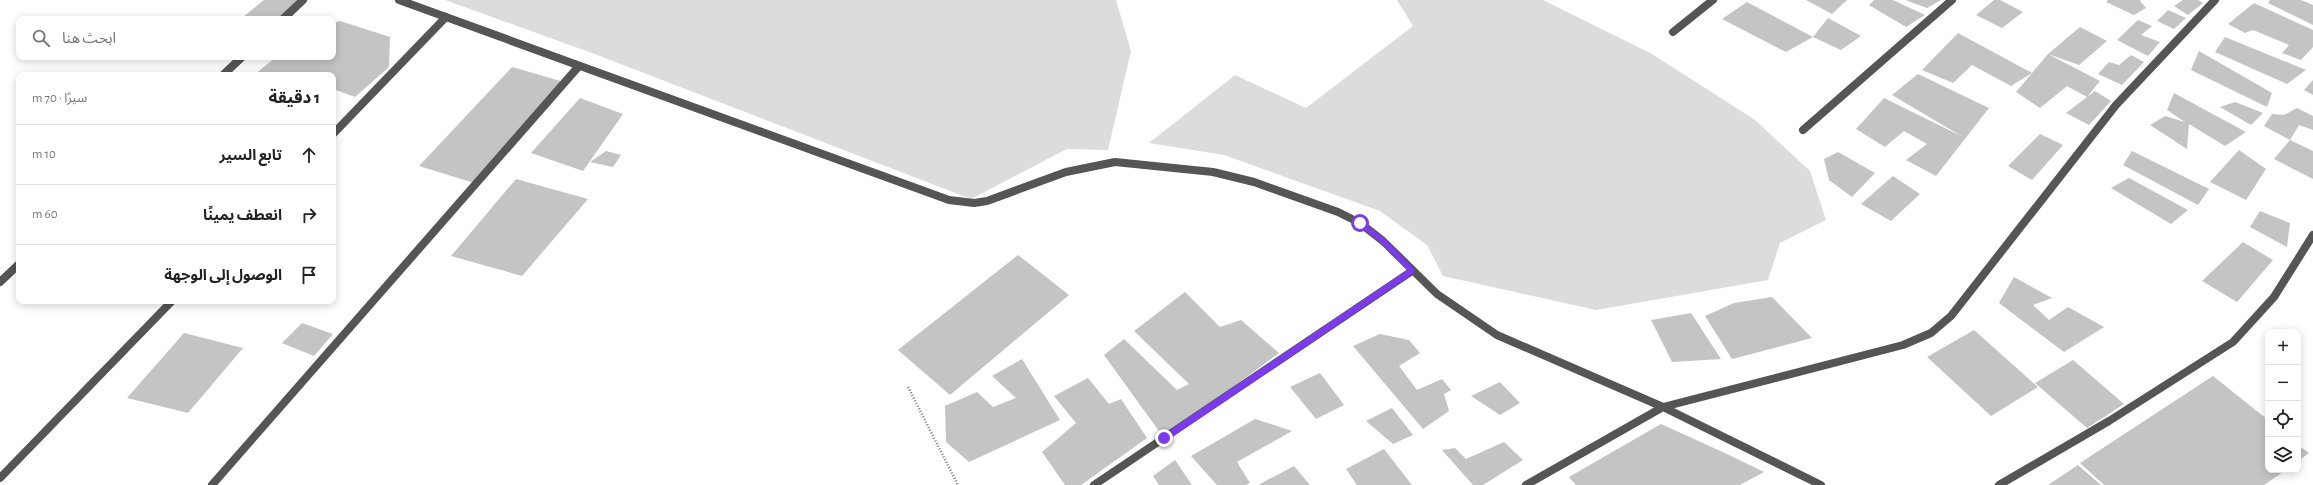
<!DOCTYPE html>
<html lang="ar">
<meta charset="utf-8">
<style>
:root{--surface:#fff;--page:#f2f2f2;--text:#222;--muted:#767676;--line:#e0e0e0}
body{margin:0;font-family:"Alegreya Sans","Noto Sans Arabic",sans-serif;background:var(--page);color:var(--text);direction:rtl}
.controls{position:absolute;right:12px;bottom:12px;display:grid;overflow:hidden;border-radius:8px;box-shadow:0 2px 10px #0003}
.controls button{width:36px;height:36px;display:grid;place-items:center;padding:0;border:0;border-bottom:1px solid var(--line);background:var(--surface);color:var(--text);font:20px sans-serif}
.stop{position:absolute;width:12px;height:12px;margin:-9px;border:3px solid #7c3aed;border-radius:50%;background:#fff}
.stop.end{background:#7c3aed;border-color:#fff;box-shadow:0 1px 4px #0008}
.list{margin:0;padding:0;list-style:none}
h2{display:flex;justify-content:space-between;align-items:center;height:52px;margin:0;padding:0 16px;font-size:17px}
h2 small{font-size:13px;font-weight:400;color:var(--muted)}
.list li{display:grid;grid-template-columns:26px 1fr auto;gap:12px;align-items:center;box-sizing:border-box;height:60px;padding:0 16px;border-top:1px solid var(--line)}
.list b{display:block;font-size:15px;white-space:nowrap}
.list em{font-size:13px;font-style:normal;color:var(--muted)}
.icon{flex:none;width:22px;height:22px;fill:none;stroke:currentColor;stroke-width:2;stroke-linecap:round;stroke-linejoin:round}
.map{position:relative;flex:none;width:2313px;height:485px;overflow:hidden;direction:ltr}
.search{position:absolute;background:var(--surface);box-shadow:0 2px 10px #0003;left:16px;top:16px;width:320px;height:44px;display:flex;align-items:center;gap:10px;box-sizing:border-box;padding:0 14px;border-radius:8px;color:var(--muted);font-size:15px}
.panel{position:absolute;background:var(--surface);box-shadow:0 2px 10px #0003;left:16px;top:72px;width:320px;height:232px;border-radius:8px;direction:rtl}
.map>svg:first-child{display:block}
.green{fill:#dcdcdc}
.building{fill:#c4c4c4}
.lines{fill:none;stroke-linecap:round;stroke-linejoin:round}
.path{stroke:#777;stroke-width:2.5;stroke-dasharray:1 2;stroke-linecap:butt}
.minor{stroke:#555;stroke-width:8}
.route{fill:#7c3aed}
</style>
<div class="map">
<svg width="2313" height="485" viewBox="0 0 2313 485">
<rect width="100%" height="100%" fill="#fff"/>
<path class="green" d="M445,0H1116L1131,51L1108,150L1067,149L971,199L592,53Z
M1397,0H1543L1652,54L1755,120L1810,171L1826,220L1780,243L1768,280L1596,310L1443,276L1427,245L1380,211L1224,155L1149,143L1235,75L1306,108L1413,26Z"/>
<path class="building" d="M264,0H296L300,1L279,19L243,17Z
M1806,0H1847L1832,14Z
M1874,0H1893L1925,15L1906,27L1869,5Z
M1905,0H1941L1927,8Z
M1994,0H2000L2023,12L2002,28L1976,15Z
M2108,0H2141L2140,1L2146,8L2134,15L2106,2Z
M2183,0H2198L2203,3L2188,15L2174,6Z
M2270,0H2301L2313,5V25L2268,3Z
M1747,2L1813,37L1786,52L1722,19Z
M2254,3L2313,30V47L2301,60L2282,53L2289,45L2253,30L2245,33L2228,24Z
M2168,10L2186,18L2174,29L2157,21Z
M1828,18L1861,36L1841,50L1813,37Z
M2138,20L2152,26L2141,35L2160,42L2148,56L2117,40Z
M340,21L390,37L389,67L355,97L333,89V75H254L276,57H333V23Z
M2080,27L2107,41L2079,65L2048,54Z
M1958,33L2032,73L2011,86L1972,65L1953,83L1922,70Z
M2225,37L2306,70L2287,84L2215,52Z
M2199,51L2272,93L2267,107L2191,70Z
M2048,54L2100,81L2087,97L2095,91L2111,101L2089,125L2066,113L2087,97L2067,86L2040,108L2016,92Z
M2131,55L2144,62L2122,85L2098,74L2109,62L2119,65Z
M512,67L564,82L474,183L419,166Z
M1918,74L1989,108L1936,176L1906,160L1927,144L1904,131L1885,147L1856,129L1884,98L1963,137L1892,95Z
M2313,80V95L2304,90Z
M2174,93L2246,132L2225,146L2189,124L2187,149L2150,125L2165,116L2185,122L2167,110Z
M580,98L623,114L583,171L531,153Z
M2235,102L2263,113L2251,125L2220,107Z
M2297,108L2313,116V130L2299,125L2290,140L2313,151V179L2274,159L2290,140L2264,126L2272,114L2284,115Z
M2040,134L2063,145L2032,180L2008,166Z
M2239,150L2266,169L2246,200L2210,182Z
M606,151L621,155L613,167L590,162Z
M2132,151L2209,189L2198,205L2123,165Z
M1838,152L1875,173L1852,197L1829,180L1824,159Z
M1893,176L1920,194L1891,221L1861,204Z
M2129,178L2188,210L2171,224L2111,188Z
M516,179L588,199L522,276L451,256Z
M2260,211L2290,223L2287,247L2250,227Z
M2243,242L2273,260L2237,302L2202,281Z
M1018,255L1069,295L950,395L898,350Z
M2014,277L2052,298L2033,305L2049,320L2068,307L2104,327L2064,352L1999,303Z
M1185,292L1220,327L1241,320L1279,353L1164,438L1104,355L1124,339L1177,390L1189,384L1134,331Z
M1772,297L1812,338L1732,359L1705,316L1734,303Z
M1691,313L1721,359L1672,362L1651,320Z
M302,323L333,334L314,356L282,343Z
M1974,330L2038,387L1991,416L1927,357Z
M184,333L243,348L188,413L127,398Z
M1380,334L1409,340L1420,353L1399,366L1417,390L1442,379L1451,390L1444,394L1449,411L1423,429L1353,346Z
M1022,359L1060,420L969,462L946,442L945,406L977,392L993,407L1016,398L992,376Z
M2073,360L2124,404L2087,428L2035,383Z
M1320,373L1344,405L1316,419L1290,387Z
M2213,376L2268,420V470H2286L2264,485H2104L2080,463Z
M1088,378L1109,404L1121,399L1147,438L1081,485H1065L1042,452L1076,423L1054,396Z
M1500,382L1520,403L1500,415L1471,396Z
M1392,408L1413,435L1393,444L1366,421Z
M1255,419L1292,431L1237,462L1250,483L1246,485H1217L1191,456Z
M1661,424L1727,454L1764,472L1740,485H1576L1569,477Z
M1504,442L1523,460L1483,485H1473L1442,450L1455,448L1466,459Z
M2298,445L2309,453L2298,461Z
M1384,449L1412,485H1357L1346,469Z
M1175,460L1192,485H1159L1153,476Z
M2078,465L2101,485H2048Z
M1294,466L1310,485H1258Z"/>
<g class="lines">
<path class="path" d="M908,387L958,485"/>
<path class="minor" d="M399,0L949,200L974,203L987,201L1066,172L1115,162L1213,172L1254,182L1338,212L1360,223L1383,241L1437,294L1497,335L1663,407L1821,485
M283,19L303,0
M1673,32L1713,0
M223,75L242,57
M1803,130L1952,0
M333,134L446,17
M0,282L19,264
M0,478L172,301
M212,485L579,66
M1094,485L1412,271
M1526,485L1663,407L1903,345L1931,333L1951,316L2116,105L2215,0
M1999,485L2109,421L2233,342L2274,297L2313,235"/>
</g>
<path class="route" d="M1358,222H1362L1385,239L1414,269V273L1166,441H1161V436L1407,270L1381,243L1358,225Z"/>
</svg>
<div class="controls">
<button>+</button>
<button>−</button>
<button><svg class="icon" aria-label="locate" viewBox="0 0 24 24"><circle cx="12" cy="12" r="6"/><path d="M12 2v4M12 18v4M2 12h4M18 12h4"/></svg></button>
<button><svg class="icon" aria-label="layers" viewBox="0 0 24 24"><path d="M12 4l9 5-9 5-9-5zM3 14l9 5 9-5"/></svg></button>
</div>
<div class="stop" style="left:1360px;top:223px"></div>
<div class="stop end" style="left:1164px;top:438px"></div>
<div class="search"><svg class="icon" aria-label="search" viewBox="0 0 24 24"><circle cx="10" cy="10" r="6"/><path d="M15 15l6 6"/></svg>ابحث هنا</div>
<section class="panel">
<h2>1 دقيقة<small>سيرًا · 70 m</small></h2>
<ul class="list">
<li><svg class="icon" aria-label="ahead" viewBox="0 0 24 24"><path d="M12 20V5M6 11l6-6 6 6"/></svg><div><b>تابع السير</b></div><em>10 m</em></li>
<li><svg class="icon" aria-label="right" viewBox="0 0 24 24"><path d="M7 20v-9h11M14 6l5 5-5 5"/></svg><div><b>انعطف يمينًا</b></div><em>60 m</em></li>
<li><svg class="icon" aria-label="arrive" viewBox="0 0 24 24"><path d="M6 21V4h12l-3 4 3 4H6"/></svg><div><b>الوصول إلى الوجهة</b></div></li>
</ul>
</section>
</div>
